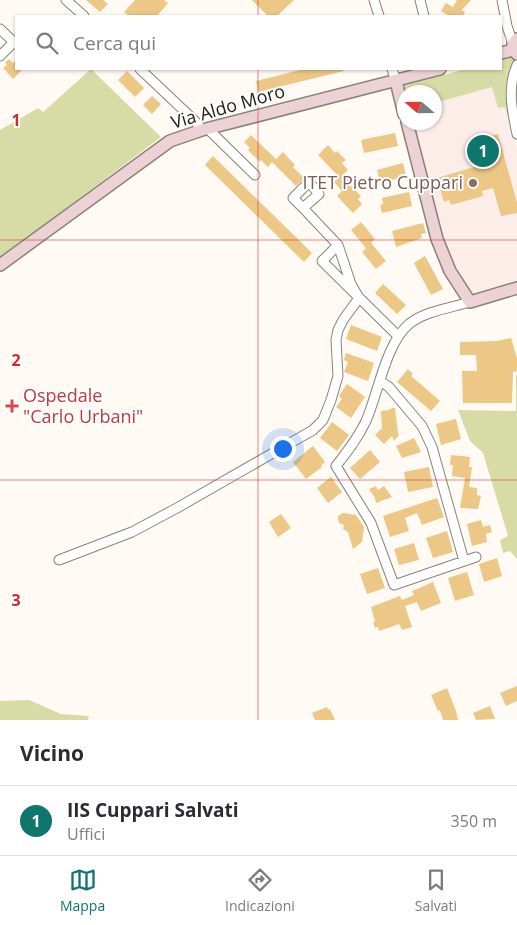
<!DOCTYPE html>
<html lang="it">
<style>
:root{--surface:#fff;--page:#f7f7f7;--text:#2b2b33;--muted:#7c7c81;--line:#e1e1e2;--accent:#0f766e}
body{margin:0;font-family:"Open Sans",sans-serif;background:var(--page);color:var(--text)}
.compass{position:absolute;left:397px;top:85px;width:45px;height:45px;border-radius:50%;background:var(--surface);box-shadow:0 1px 4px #0004;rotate:290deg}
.you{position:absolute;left:282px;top:448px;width:18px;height:18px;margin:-12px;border:4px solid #fff;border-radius:50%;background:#1a73e8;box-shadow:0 0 0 8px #1a73e833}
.badge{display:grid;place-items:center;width:32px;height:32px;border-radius:50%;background:var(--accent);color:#fff;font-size:16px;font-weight:700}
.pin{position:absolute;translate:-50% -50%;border:2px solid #fff;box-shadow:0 1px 5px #0006}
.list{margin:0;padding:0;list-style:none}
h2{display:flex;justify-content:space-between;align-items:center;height:65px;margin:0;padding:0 20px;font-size:21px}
h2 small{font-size:16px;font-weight:400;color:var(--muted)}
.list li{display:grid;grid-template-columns:32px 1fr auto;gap:15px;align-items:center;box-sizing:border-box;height:70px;padding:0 20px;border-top:1px solid var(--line)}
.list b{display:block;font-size:19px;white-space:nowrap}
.list p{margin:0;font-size:16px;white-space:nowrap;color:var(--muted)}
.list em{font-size:16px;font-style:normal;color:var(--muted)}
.icon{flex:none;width:28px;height:28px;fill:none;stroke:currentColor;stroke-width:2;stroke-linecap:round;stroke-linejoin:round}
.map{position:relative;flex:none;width:517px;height:720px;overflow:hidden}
.search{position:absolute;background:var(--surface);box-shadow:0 1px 4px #0004;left:15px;right:15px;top:15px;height:55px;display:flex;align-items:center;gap:12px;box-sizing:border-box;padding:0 18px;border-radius:0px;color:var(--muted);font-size:19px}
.sheet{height:135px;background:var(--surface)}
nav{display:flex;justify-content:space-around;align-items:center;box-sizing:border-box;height:70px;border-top:1px solid var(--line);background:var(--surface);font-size:14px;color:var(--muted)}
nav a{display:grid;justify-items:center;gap:2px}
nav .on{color:var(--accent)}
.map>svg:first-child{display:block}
.education{fill:#fdede9}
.green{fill:#d7dca7}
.building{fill:#ecc785}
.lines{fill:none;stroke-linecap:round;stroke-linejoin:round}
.street-casing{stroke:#898379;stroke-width:11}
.secondary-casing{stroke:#898379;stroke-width:14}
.street{stroke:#fff;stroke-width:9}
.secondary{stroke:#ecd2d4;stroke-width:11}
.grid{fill:none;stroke:#d62828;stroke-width:1;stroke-opacity:0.55}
.education-dot{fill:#8d6e63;stroke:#fff;stroke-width:2}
.health-dot{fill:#e0444e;stroke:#fff;stroke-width:2}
.labels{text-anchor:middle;stroke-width:4;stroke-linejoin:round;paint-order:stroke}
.street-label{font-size:18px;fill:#22201c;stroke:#fff}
.education-label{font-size:18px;fill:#785e54;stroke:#fff;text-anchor:end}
.health-label{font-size:18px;fill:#be3a42;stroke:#fff;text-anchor:start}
.grid-label{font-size:16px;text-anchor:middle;font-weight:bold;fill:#d62828;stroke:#fff;stroke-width:4;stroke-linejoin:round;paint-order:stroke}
</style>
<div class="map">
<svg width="517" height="720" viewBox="0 0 517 720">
<rect width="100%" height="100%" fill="#fffbf4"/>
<path class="education" d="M492,86L498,108L505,107L517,149V282L472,294L458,275L446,250L413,123L434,122L435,103Z"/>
<path class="green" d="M514,56L517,62V137H514L505,107L498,108L492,87L435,103L434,92H405L402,86L466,69H501V60Z
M91,69L161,137L0,258V130L38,108L43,112Z
M516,375H517V559L510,551L503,553L500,540L508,536L483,453L470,441L458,410L516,411Z
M29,700L61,714L89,716L88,720H0V701Z"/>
<path class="building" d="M86,0H103L108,4L100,12Z
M135,0H164L168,3L157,16H129L124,12Z
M252,0H294L277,16H268Z
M457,0H471L462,10L465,12L463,16H449L441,11L446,3L453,7Z
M9,59L13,63L16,60V69H23L13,79L3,68L7,65L5,63Z
M304,69H343L344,71L258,92L256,81Z
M127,71L144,88L135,97L118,80Z
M152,96L161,104L152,114L143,105Z
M395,133L398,146L364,153L361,140Z
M498,134L517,203V213L501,216L493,188L482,191L483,196L451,205L449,200L444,202L437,178L481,165L474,140Z
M251,135L276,159L283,152L295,165L293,167L304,178L296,186L272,162L268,167L261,160L260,162L248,150L250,148L244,142Z
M328,145L335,153L337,151L346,160L342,163L348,170L344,174L353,183L350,185L361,196L358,199L362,204L353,213L337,196L342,191L334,182L339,177L318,155Z
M213,156L312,253L304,262L205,165Z
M403,163L406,176L380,183L377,170Z
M409,192L412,206L382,213L380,205L383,204L382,198Z
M361,222L375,239L371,243L386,261L376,269L362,252L366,248L351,230Z
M423,223L426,233L421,234L422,238L396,247L392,231Z
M425,256L443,289L431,295L414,263Z
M383,284L406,305L397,314L375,293Z
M351,325L382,337L377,351L346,339Z
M511,338L517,358V371L513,372L512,403H463L462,371H477L476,355H460V342L497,341Z
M346,353L374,363L368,381L344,372L348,362L344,360Z
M408,369L413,374L411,376L440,401L431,411L397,382Z
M347,384L365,397L351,418L336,407L342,399L339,396Z
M392,408H395L398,433L399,435L394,441L392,436L384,444L375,435L382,428L381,411L389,410Z
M456,419L461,439L441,445L436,424Z
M332,422L349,435L337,451L320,438Z
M414,438L421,452L402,458L396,446Z
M313,446L325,462L321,466L322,467L306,479L293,462Z
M370,450L380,462L360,479L350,468Z
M451,455L470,457L469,467H472L469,487L477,488V495L481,496L478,509L460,508L465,478L452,476L453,465H450Z
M429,467L433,487L408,492L404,472Z
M331,477L342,492L328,503L317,488Z
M376,486L378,490L384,486L392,497L376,503L375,498L369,489Z
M437,498L444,517L422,525L417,513L405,518L409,531L390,537L383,516Z
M343,513L356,515L364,527L362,542L353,549L348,532L343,529L344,525L339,523L338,519V516Z
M281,514L291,528L278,537L269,522Z
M481,520L483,527L490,525L492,532L486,534L487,542L472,546L467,524Z
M447,531L453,552L433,558L426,538Z
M414,543L419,560L399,565L394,549Z
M497,558L502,576L484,582L479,564Z
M378,568L385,588L367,594L360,574Z
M467,572L474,595L455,601L448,578Z
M433,582L441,603L421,611L417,602L405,606L412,627L402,630L399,624L379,631L378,627L375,628L373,622L375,621L371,607L400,596L402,600L414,595L412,591Z
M517,686V701L506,706L500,693Z
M447,688L456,711L458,720H443L440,710L438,711L431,695Z
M490,706L495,719L476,720L473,713Z
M327,707L328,710L330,709L335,720H315L312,713Z"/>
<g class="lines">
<g class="street-casing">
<path id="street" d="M66,0L84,16
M374,0L379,16
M420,0L424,16
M502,0L507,26L513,44
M0,29L16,44
M0,56L14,42
M517,65C507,87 512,111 517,134
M140,69L195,121L202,130
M392,69L396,81
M208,129L255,175
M303,208L293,198L309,182L319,194L303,208L338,245L322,261L398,336
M470,302C450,308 425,311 409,324C386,343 378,394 366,421C358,438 347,452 336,466L371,523L394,585L476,557
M380,381L389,387L422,426L432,447L464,561
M59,560L132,532L177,508L313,430L323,420L331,400L338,376L336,340L338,330L343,320L359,298L351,284L338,245"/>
</g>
<g class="secondary-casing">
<path id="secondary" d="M517,39L513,44V48L517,54
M501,53L513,50
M396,81L404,114
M407,122L437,239L450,271L470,302L517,288
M0,265L170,141L202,130L440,69"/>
</g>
<use href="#street" class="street"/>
<use href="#secondary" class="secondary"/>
</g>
<path class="grid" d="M258,0V16M258,69V720M0,240H517M0,480H517"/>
<circle class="education-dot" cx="473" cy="183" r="5"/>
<path class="health-dot" d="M9.5 398.5h5v5h5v5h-5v5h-5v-5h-5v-5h5z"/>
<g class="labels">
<g class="street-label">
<text transform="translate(228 107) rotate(-16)" y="6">Via Aldo Moro</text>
</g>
<g class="education-label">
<text x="463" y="189">ITET Pietro Cuppari</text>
</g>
<g class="health-label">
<text x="23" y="402">Ospedale<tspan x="23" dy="21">"Carlo Urbani"</tspan></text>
</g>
</g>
<g class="grid-label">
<text x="16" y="126">1</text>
<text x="16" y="366">2</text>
<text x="16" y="606">3</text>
</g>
</svg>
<svg class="compass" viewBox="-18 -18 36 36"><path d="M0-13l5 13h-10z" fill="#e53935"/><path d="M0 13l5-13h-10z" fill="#7c7c81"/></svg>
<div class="you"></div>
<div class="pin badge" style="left:483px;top:151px">1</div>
<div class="search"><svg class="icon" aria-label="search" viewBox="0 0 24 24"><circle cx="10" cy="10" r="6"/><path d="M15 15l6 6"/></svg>Cerca qui</div>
</div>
<section class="sheet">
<h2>Vicino<small></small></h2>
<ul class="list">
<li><span class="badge">1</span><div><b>IIS Cuppari Salvati</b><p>Uffici</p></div><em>350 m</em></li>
</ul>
</section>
<nav>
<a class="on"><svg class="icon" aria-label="map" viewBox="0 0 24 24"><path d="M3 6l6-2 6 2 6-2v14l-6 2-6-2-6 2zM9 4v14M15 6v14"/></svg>Mappa</a>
<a><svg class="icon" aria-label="directions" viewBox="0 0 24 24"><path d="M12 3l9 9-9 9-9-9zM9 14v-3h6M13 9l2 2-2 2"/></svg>Indicazioni</a>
<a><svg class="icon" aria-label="saved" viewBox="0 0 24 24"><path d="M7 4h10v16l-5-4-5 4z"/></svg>Salvati</a>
</nav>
